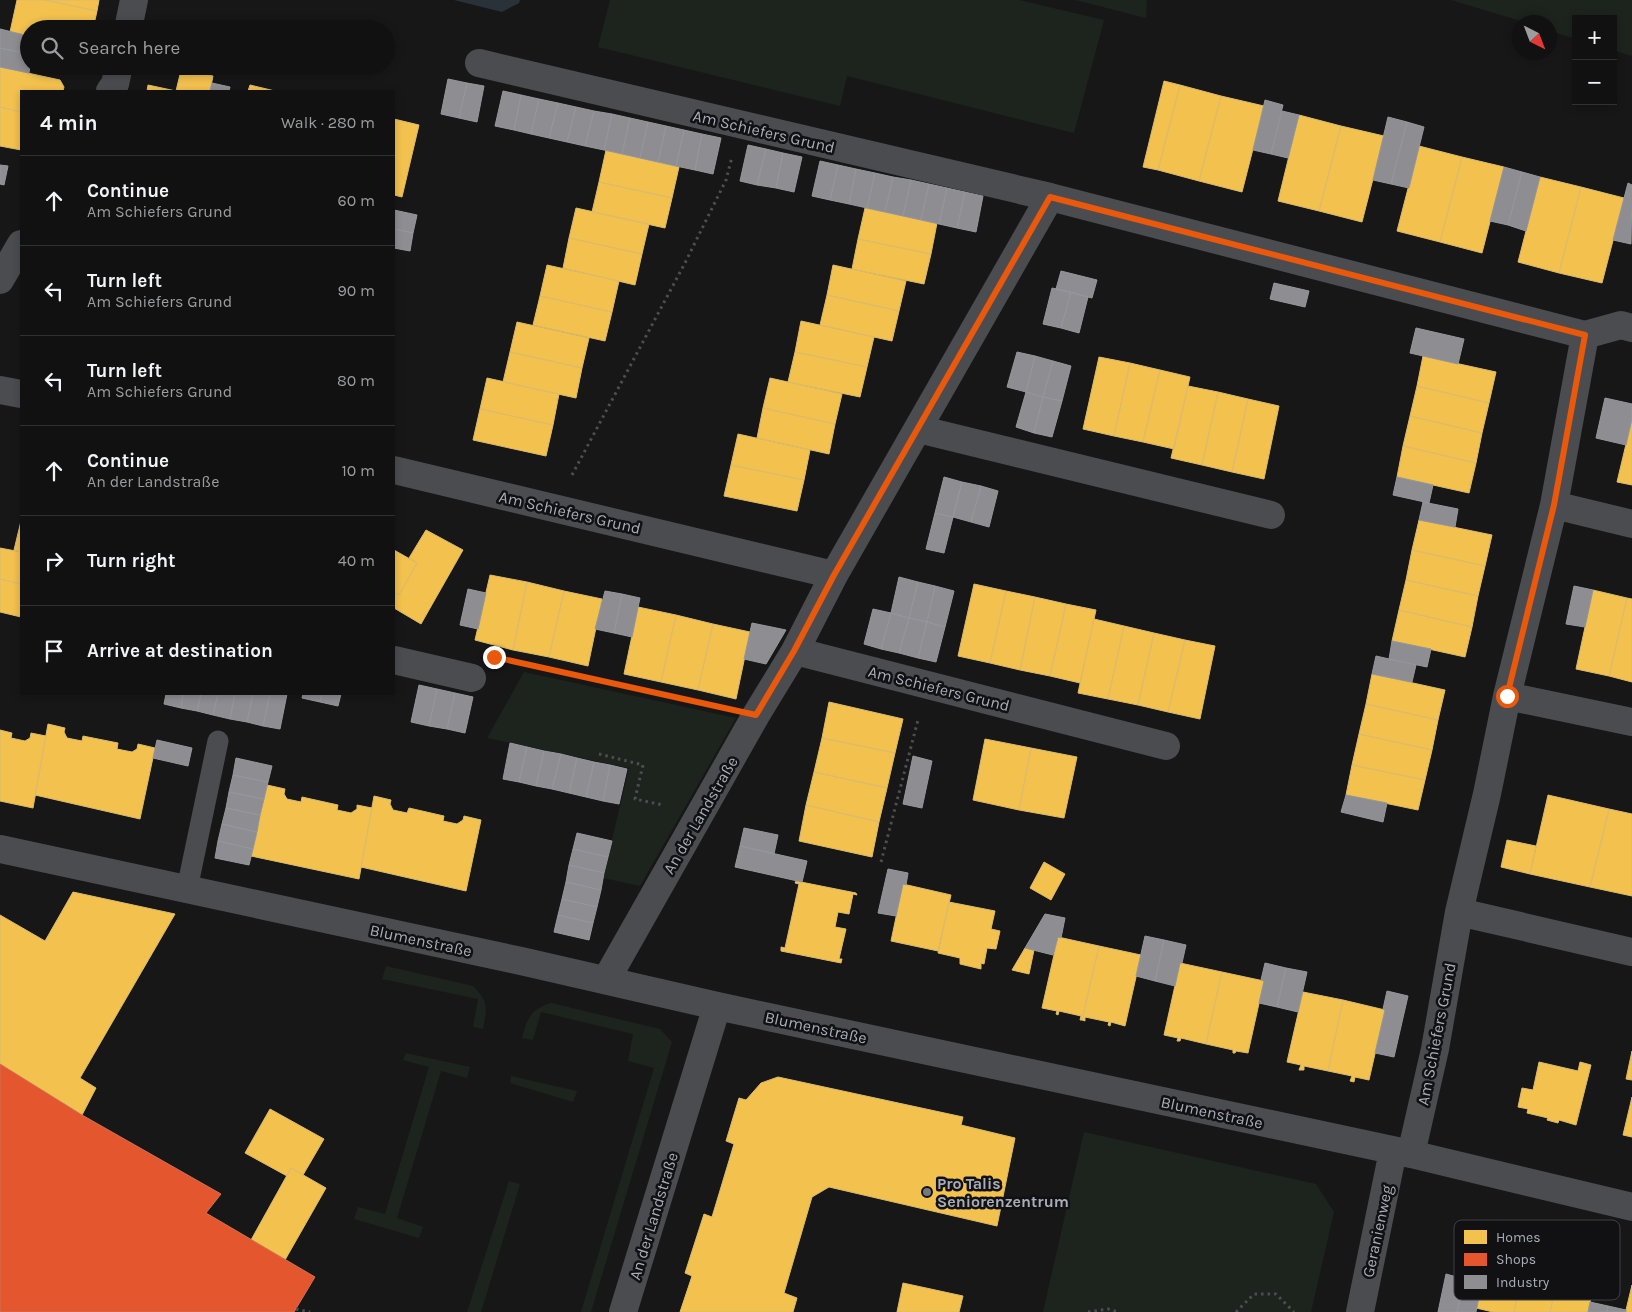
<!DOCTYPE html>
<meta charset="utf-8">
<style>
:root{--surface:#111;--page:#1e1f1f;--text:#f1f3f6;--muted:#9c9d9f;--line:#303131}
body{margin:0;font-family:Karla,sans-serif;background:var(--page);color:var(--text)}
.controls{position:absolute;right:15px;top:15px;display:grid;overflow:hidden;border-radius:0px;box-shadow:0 2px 8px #0003}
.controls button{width:45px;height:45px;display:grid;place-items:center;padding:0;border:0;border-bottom:1px solid var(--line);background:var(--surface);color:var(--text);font:25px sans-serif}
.compass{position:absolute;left:1512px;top:15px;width:45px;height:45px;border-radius:50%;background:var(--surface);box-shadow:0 2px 8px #0003;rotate:138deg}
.stop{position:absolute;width:15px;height:15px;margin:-11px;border:4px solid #ea580c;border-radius:50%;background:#fff}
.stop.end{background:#ea580c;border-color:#fff;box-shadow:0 1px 5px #0008}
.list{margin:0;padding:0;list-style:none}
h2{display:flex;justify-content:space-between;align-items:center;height:65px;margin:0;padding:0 20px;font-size:21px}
h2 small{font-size:16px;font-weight:400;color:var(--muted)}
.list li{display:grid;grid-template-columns:32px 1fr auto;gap:15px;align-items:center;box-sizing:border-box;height:90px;padding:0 20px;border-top:1px solid var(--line)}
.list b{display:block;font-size:19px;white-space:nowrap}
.list p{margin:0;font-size:16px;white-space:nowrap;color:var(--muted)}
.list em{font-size:16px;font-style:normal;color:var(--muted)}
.icon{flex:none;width:28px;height:28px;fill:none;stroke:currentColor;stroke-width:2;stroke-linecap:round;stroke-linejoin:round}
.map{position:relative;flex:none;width:1632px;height:1312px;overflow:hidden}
.search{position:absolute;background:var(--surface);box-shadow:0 2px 8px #0003;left:20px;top:20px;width:375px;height:55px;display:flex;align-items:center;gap:12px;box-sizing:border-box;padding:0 18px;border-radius:28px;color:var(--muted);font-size:19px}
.panel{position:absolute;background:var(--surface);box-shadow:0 2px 8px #0003;left:20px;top:90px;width:375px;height:605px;border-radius:0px}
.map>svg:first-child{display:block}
.green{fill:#1d241e}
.water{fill:#2a3239}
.homes{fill:#f2c14e;stroke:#dcbb6e}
.shops{fill:#e4572e;stroke:#d27157}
.industry{fill:#8d8d92;stroke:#95979d}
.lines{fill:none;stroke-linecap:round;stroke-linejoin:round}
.path{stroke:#4d4e52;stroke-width:3;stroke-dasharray:2.5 4;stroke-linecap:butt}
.lane{stroke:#4b4c50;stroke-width:21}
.street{stroke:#4b4c50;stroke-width:28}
.route{stroke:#ea580c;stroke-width:6}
.poi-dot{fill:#757880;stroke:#111113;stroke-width:2}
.labels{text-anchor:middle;stroke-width:5;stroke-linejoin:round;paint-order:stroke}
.street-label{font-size:16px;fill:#a8adb8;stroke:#111113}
.poi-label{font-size:16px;font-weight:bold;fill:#a8adb8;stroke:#111113;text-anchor:start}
.key{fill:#111113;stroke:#3e4045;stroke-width:1}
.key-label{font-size:14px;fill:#a8adb8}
</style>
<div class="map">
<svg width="1632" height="1312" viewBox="0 0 1632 1312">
<rect width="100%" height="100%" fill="#171717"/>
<path class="green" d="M610,0H1019L1104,20L1074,133L847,76L840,106L598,47Z
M1075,0H1147L1146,18Z
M1451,0H1632V56L1613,50V19H1576V39L1550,31V22H1524Z
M524,672L736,718L640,886L603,878L629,768L487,738Z
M386,966L473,986C489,1002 487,1008 483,1029L473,1027L478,999L382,979Z
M551,1003L660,1029L672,1042L591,1312H581L654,1068L628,1061L633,1034L541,1012L533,1040L522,1038C528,1017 530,1010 551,1003Z
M406,1053L470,1067L467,1078L441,1071L397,1218L423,1227L419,1238L354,1219L358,1207L385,1214L429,1067L403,1060Z
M511,1076L577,1091L573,1102L510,1083Z
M1084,1132L1316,1184L1334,1212L1311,1312H1043Z
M509,1181L520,1184L481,1312H467Z"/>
<path class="water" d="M454,0H520L519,3L502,12Z"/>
<path class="homes" d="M17,0H45L97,11L93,29H29V36L10,32Z
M45,0H99L97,11Z
M182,66H188L187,70L213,76L210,91H147L148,85L176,91Z
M0,67L60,80L64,87L63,91H21V112L0,107Z
M1164,81L1180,85L1158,170L1143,167Z
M250,85L275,91H248Z
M1180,85L1221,96L1199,181L1158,170Z
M1221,96L1264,106L1242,192L1199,181Z
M0,107L21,112V150L0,146Z
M1299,115L1341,126L1319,211L1278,201Z
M394,119L419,125L402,197L394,195Z
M1341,126L1384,136L1362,222L1319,211Z
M1419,146L1462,157L1440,242L1397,231Z
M606,150L679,167L672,198L599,182Z
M1462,157L1504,167L1482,253L1440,242Z
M1540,177L1581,187L1559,273L1518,262Z
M599,182L672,198L665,228L592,212Z
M1581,187L1624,198L1602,283L1559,273Z
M576,208L649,224L642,254L569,238Z
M865,208L937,223L931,254L858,239Z
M569,238L642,254L635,285L563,268Z
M858,239L931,254L924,284L852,269Z
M547,265L619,281L612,312L540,296Z
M833,265L906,281L899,311L827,295Z
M827,295L899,311L892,341L820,325Z
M540,296L612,312L605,341L533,325Z
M801,321L874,337L867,367L795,352Z
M517,322L589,338L582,368L510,352Z
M510,352L582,368L576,398L503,382Z
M795,352L867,367L860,397L788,382Z
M1423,356L1496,372L1489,403L1417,386Z
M1099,357L1130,363L1114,436L1083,429Z
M1130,363L1160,370L1143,442L1114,436Z
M1160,370L1190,377L1174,449L1143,442Z
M487,378L559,394L553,425L480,409Z
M770,378L842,394L835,424L763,408Z
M1188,386L1218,392L1202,465L1171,458Z
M1417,386L1489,403L1482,433L1410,416Z
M1218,392L1248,399L1232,472L1202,465Z
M1248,399L1279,406L1264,479L1232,472Z
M763,408L835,424L829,454L757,438Z
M480,409L553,425L546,456L473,440Z
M1410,416L1482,433L1476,463L1403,446Z
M1632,419V485L1617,482Z
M738,434L810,450L804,480L731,465Z
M1403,446L1476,463L1469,493L1397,477Z
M731,465L804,480L797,511L724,496Z
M1419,520L1492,535L1485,566L1412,550Z
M21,521V552L14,550Z
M426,530L463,550L421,624L394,608V592L399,595L417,563L409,558Z
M0,548L21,552V584L0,579Z
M394,550L417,563L399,595L394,592Z
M1412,550L1485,566L1478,596L1406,580Z
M490,575L527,582L513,650L475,640Z
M0,579L21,584V617L0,612Z
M1406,580L1478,596L1472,627L1399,610Z
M527,582L564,591L549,657L513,650Z
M974,584L1006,591L990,663L958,656Z
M1593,590L1627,598L1609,676L1576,669Z
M564,591L602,599L588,666L549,657Z
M1006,591L1035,597L1020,670L990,663Z
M1035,597L1066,604L1050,676L1020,670Z
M1627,598L1632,599V682L1609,676Z
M1066,604L1096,610L1080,683L1050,676Z
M638,607L676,615L661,682L624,674Z
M1399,610L1472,627L1465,657L1392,641Z
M676,615L713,624L698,690L661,682Z
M1094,619L1124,626L1108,699L1078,693Z
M713,624L750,632L736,699L698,690Z
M1124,626L1154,633L1138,705L1108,699Z
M1154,633L1185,640L1168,712L1138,705Z
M1185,640L1215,646L1200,719L1168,712Z
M1372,674L1445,690L1438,720L1366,704Z
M829,702L903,719L895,753L822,738Z
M1366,704L1438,720L1432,750L1359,734Z
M48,724L65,728L64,732L67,738L82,741L83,736L118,743L117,749L132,752L137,749L138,744L155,748L140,819L35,795Z
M0,730L12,733L11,738L25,741L30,738L31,733L46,736L33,808L0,801Z
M1359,734L1432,750L1425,780L1352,765Z
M822,738L895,753L887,788L814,772Z
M985,739L1031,748L1019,810L973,800Z
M1031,748L1077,757L1064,818L1019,810Z
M1352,765L1425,780L1418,810L1346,795Z
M814,772L887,788L879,822L806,805Z
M267,785L285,789L284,794L287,799L301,802L302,797L338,805L337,810L351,813L357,809V805L372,808L359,879L251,856Z
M1548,795L1609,809L1590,887L1530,874Z
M374,796L391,800L390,804L393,810L407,813L409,808L444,816L443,821L457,824L463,820L464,816L481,820L466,891L361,867Z
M806,805L879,822L872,857L799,841Z
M1609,809L1632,814V896L1590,887Z
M1507,840L1536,846L1530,874L1501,867Z
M1044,862L1065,874L1051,900L1030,888Z
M796,881L856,893L857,895L853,894L849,914L838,912L835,927L846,929L839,959H842L841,963L781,951V947L785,948L799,884L795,883Z
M903,884L951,895L938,951L891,941Z
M73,892L175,914L80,1078L96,1088L82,1115L0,1064V915L45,941Z
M949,902L995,911L991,929L1000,931L996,949L987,948L984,964L981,963V969L960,964V958L938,953Z
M1058,937L1099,946L1082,1020H1080L1081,1016L1059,1011L1058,1015L1056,1014L1057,1011L1042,1008Z
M1099,946L1141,955L1125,1026L1111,1022L1110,1026L1108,1025L1109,1022L1085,1017V1021L1082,1020Z
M1025,948L1034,950L1029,974L1012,970Z
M1180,963L1222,972L1206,1044L1181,1038L1180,1041H1177L1178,1038L1164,1035Z
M1222,972L1264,981L1248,1053L1236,1051L1235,1053H1233V1050L1206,1044Z
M1303,992L1343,1000L1328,1071L1304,1066V1070H1299L1301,1065L1287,1062Z
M1343,1000L1385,1010L1369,1080L1355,1077L1354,1082L1350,1081L1352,1076L1328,1071Z
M1632,1051V1080L1626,1079Z
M1539,1062L1578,1071L1580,1062L1591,1065L1576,1125L1559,1120L1558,1123L1547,1120L1548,1118L1527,1113L1528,1109L1518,1107L1522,1088L1533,1090Z
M778,1077L963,1117L961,1125L1015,1138L997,1226L829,1187L812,1197L784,1293L797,1298L793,1312H680L692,1276L685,1273L704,1214L712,1217L734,1144L726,1141L739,1098L746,1100L761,1083Z
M1632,1097V1137L1623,1135Z
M270,1109L324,1139L303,1175L291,1168L287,1176L245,1153Z
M291,1168L326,1188L285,1260L251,1240Z
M1493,1234L1530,1242L1514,1312H1493L1476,1308Z
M1530,1242L1564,1249L1550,1312H1514Z
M1564,1249L1600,1257L1588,1312H1550Z
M903,1283L963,1296L959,1312H897Z
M1632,1285V1312H1626V1310Z"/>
<path class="shops" d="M0,1064L82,1115L221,1194L206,1213L315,1277L294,1312H0Z"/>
<path class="industry" d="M0,29L29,36V54L0,48Z
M0,48L29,54V66H30L29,73L0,67Z
M448,79L467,83L459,118L441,114Z
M212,83L230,87L229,91H210Z
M467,83L484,86L477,122L459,118Z
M503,91L521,95L514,130L495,126Z
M521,95L539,99L531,134L514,130Z
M539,99L558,103L549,138L531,134Z
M1265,100L1283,105L1271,154L1253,150Z
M558,103L576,107L567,142L549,138Z
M576,107L594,111L585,146L567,142Z
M594,111L612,114L604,150L585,146Z
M1282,111L1299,115L1288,158L1271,154Z
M612,114L630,118L622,154L604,150Z
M1388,117L1407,122L1391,184L1373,180Z
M630,118L648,122L640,158L622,154Z
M648,122L666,126L658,162L640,158Z
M1407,122L1424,127L1409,188L1391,184Z
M666,126L684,130L676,166L658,162Z
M684,130L702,134L695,170L676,166Z
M702,134L721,138L713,174L695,170Z
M748,145L766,149L757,185L740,181Z
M766,149L783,153L776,188L757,185Z
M783,153L802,157L794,192L776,188Z
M820,161L838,165L830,200L812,196Z
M0,165L8,166L4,185L0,184Z
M838,165L856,169L849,204L830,200Z
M1504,167L1522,172L1508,225L1490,221Z
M856,169L875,173L867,208L849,204Z
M1522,172L1540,177L1526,231L1508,225Z
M875,173L893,177L885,212L867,208Z
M893,177L911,180L903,216L885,212Z
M911,180L929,184L921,220L903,216Z
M1628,183L1632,185L1631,244L1613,240Z
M929,184L947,188L939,224L921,220Z
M947,188L965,192L957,228L939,224Z
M965,192L983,196L976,232L957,228Z
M394,210L417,215L413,233L394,229Z
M394,229L413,233L410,251L394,248Z
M1061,271L1097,280L1092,298L1056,289Z
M1274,283L1309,291L1305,307L1270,299Z
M1052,288L1071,292L1061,328L1043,324Z
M1071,292L1088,297L1079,333L1061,328Z
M1416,328L1464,339L1458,364L1410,353Z
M1017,352L1035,356L1026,392L1007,387Z
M1035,356L1053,361L1043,397L1026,392Z
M1053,361L1071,366L1062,401L1043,397Z
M1026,392L1043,397L1034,433L1016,427Z
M1043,397L1062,401L1052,437L1034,433Z
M1605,398L1632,404V419L1626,445L1596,438Z
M944,477L962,482L953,517L935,513Z
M1397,477L1433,485L1429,503L1393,495Z
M962,482L981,486L971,522L953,517Z
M981,486L998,491L989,527L971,522Z
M1423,502L1458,509L1455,527L1419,520Z
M935,513L953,517L944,553L926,549Z
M899,577L918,582L909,618L891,613Z
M918,582L935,586L927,622L909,618Z
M935,586L954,591L945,627L927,622Z
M1574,586L1593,590L1585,627L1566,624Z
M468,589L486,593L478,629L460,625Z
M605,591L622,594L614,633L595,629Z
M622,594L640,598L632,637L614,633Z
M873,609L891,613L881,649L864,644Z
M891,613L909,618L899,653L881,649Z
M909,618L927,622L918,658L899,653Z
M927,622L945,627L936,662L918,658Z
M752,623L786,630L766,664L744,659Z
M1392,641L1431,649L1427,667L1389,659Z
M1376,656L1416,665L1412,682L1372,674Z
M419,685L437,689L429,726L411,722Z
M437,689L455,693L447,729L429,726Z
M455,693L473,697L465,733L447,729Z
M166,694H183L181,708L164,704Z
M183,694H201L197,711L181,708Z
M201,694H218L213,715L197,711Z
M218,694H235L230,719L213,715Z
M235,694H253L247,722L230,719Z
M253,694H270L263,726L247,722Z
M270,694H287L280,729L263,726Z
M303,694H322L320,702L302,698Z
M322,694H341L338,706L320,702Z
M157,740L192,748L188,766L153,758Z
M510,743L527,747L519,782L503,779Z
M527,747L544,751L536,786L519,782Z
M544,751L561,754L552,789L536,786Z
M561,754L577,758L569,793L552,789Z
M913,756L932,761L922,808L903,804Z
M236,758L272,766L268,782L233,775Z
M577,758L594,762L586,797L569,793Z
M594,762L610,765L603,801L586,797Z
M610,765L627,769L619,804L603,801Z
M233,775L268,782L264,799L229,792Z
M229,792L264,799L260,815L226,808Z
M1346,795L1387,803L1383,822L1341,812Z
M226,808L260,815L257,832L222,824Z
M222,824L257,832L253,849L218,841Z
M744,828L778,835L774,854L740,846Z
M577,833L612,841L608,857L573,849Z
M218,841L253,849L249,865L215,858Z
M740,846L807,861L802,882L735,867Z
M573,849L608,857L604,873L569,865Z
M569,865L604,873L601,890L566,882Z
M888,869L908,873L906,885L903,884L896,916L878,913Z
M566,882L601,890L597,907L562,899Z
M562,899L597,907L593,923L558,915Z
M1045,914L1065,918L1061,938L1058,937L1053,955L1025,948Z
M558,915L593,923L589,940L554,932Z
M1145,936L1164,940L1155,981L1136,976Z
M1164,940L1186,945L1182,963H1180L1175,986L1155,981Z
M1265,963L1286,968L1277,1007L1259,1003L1264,981L1261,980Z
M1286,968L1307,972L1298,1012L1277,1007Z
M1387,991L1408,996L1394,1057L1375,1053L1385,1010L1383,1009Z
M1446,1274L1464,1279L1457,1312H1438Z
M1464,1279L1482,1283L1476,1312H1457Z
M1590,1302L1608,1306L1607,1312H1588Z
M1608,1306L1626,1310V1312H1607Z"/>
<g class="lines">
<path class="path" d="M572,475L685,263L726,180L732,157
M503,659L719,707
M599,754L643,765L635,799L663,805
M881,862L918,720
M296,1309L310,1312
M1088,1312L1108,1309L1118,1312
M1236,1312L1254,1294H1276L1294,1312"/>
<path class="lane" d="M187,889L218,741"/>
<path class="street" d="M128,29L134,0
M479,63L1050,197
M110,91L115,84L119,66
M0,280L21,244
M1585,335L1621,325L1632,328
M0,390L21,394
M918,429L1271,515
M394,470L834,575L1050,197L1585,335L1554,505L1507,696L1487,794L1459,912L1435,1049L1411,1154
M1554,505L1632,524
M834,575L795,651L1166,746
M394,660L472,678
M1507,696L1632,722
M0,849L521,961L717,1006L1411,1154L1632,1207
M1459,912L1632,952
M606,980L756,715L795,651
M623,1312L717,1006
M1360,1312L1393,1151"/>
</g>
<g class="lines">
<path class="route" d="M494,657L756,715L794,651L834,575L1050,197L1585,335L1554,505L1507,696"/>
</g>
<circle class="poi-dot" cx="927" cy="1192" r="5"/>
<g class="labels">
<g class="street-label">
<text transform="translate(764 131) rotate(13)" y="6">Am Schiefers Grund</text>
<text transform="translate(570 512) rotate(13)" y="6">Am Schiefers Grund</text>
<text transform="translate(939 688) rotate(14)" y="6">Am Schiefers Grund</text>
<text transform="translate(700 815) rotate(-60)" y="6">An der Landstraße</text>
<text transform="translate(421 940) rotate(12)" y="6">Blumenstraße</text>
<text transform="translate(816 1027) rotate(12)" y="6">Blumenstraße</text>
<text transform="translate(1436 1034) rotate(-79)" y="6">Am Schiefers Grund</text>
<text transform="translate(1212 1112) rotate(12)" y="6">Blumenstraße</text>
<text transform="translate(653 1216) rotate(-73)" y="6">An der Landstraße</text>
<text transform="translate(1377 1231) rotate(-78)" y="6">Geranienweg</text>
</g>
<g class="poi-label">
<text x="937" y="1189">Pro Talis<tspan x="937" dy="18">Seniorenzentrum</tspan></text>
</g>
</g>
<rect x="1454" y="1220" width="166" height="80" rx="8" class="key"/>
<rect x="1464" y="1230" width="23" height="14" fill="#f2c14e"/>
<rect x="1464" y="1253" width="23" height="13" fill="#e4572e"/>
<rect x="1464" y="1275" width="23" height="14" fill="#8d8d92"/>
<g class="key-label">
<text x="1496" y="1242">Homes</text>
<text x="1496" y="1264">Shops</text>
<text x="1496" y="1287">Industry</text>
</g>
</svg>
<div class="controls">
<button>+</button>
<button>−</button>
</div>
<svg class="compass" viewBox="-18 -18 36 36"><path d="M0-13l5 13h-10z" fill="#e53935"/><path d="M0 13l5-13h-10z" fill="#9c9d9f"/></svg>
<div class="stop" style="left:1507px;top:696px"></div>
<div class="stop end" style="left:494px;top:657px"></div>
<div class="search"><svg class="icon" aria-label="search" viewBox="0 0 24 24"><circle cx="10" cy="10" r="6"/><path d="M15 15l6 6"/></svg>Search here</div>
<section class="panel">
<h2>4 min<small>Walk · 280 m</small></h2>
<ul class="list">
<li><svg class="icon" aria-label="ahead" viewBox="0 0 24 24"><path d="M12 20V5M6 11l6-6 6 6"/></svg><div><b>Continue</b><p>Am Schiefers Grund</p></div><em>60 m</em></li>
<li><svg class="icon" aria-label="left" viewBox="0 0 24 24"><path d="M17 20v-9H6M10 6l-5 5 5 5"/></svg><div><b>Turn left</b><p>Am Schiefers Grund</p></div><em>90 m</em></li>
<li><svg class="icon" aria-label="left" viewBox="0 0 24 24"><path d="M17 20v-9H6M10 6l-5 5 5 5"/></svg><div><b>Turn left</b><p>Am Schiefers Grund</p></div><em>80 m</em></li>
<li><svg class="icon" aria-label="ahead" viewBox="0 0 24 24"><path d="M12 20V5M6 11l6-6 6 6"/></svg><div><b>Continue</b><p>An der Landstraße</p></div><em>10 m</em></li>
<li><svg class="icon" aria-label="right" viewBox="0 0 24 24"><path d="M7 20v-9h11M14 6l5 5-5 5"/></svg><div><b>Turn right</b></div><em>40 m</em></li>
<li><svg class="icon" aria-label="arrive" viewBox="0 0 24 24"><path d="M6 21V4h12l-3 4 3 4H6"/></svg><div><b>Arrive at destination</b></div></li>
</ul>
</section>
</div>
